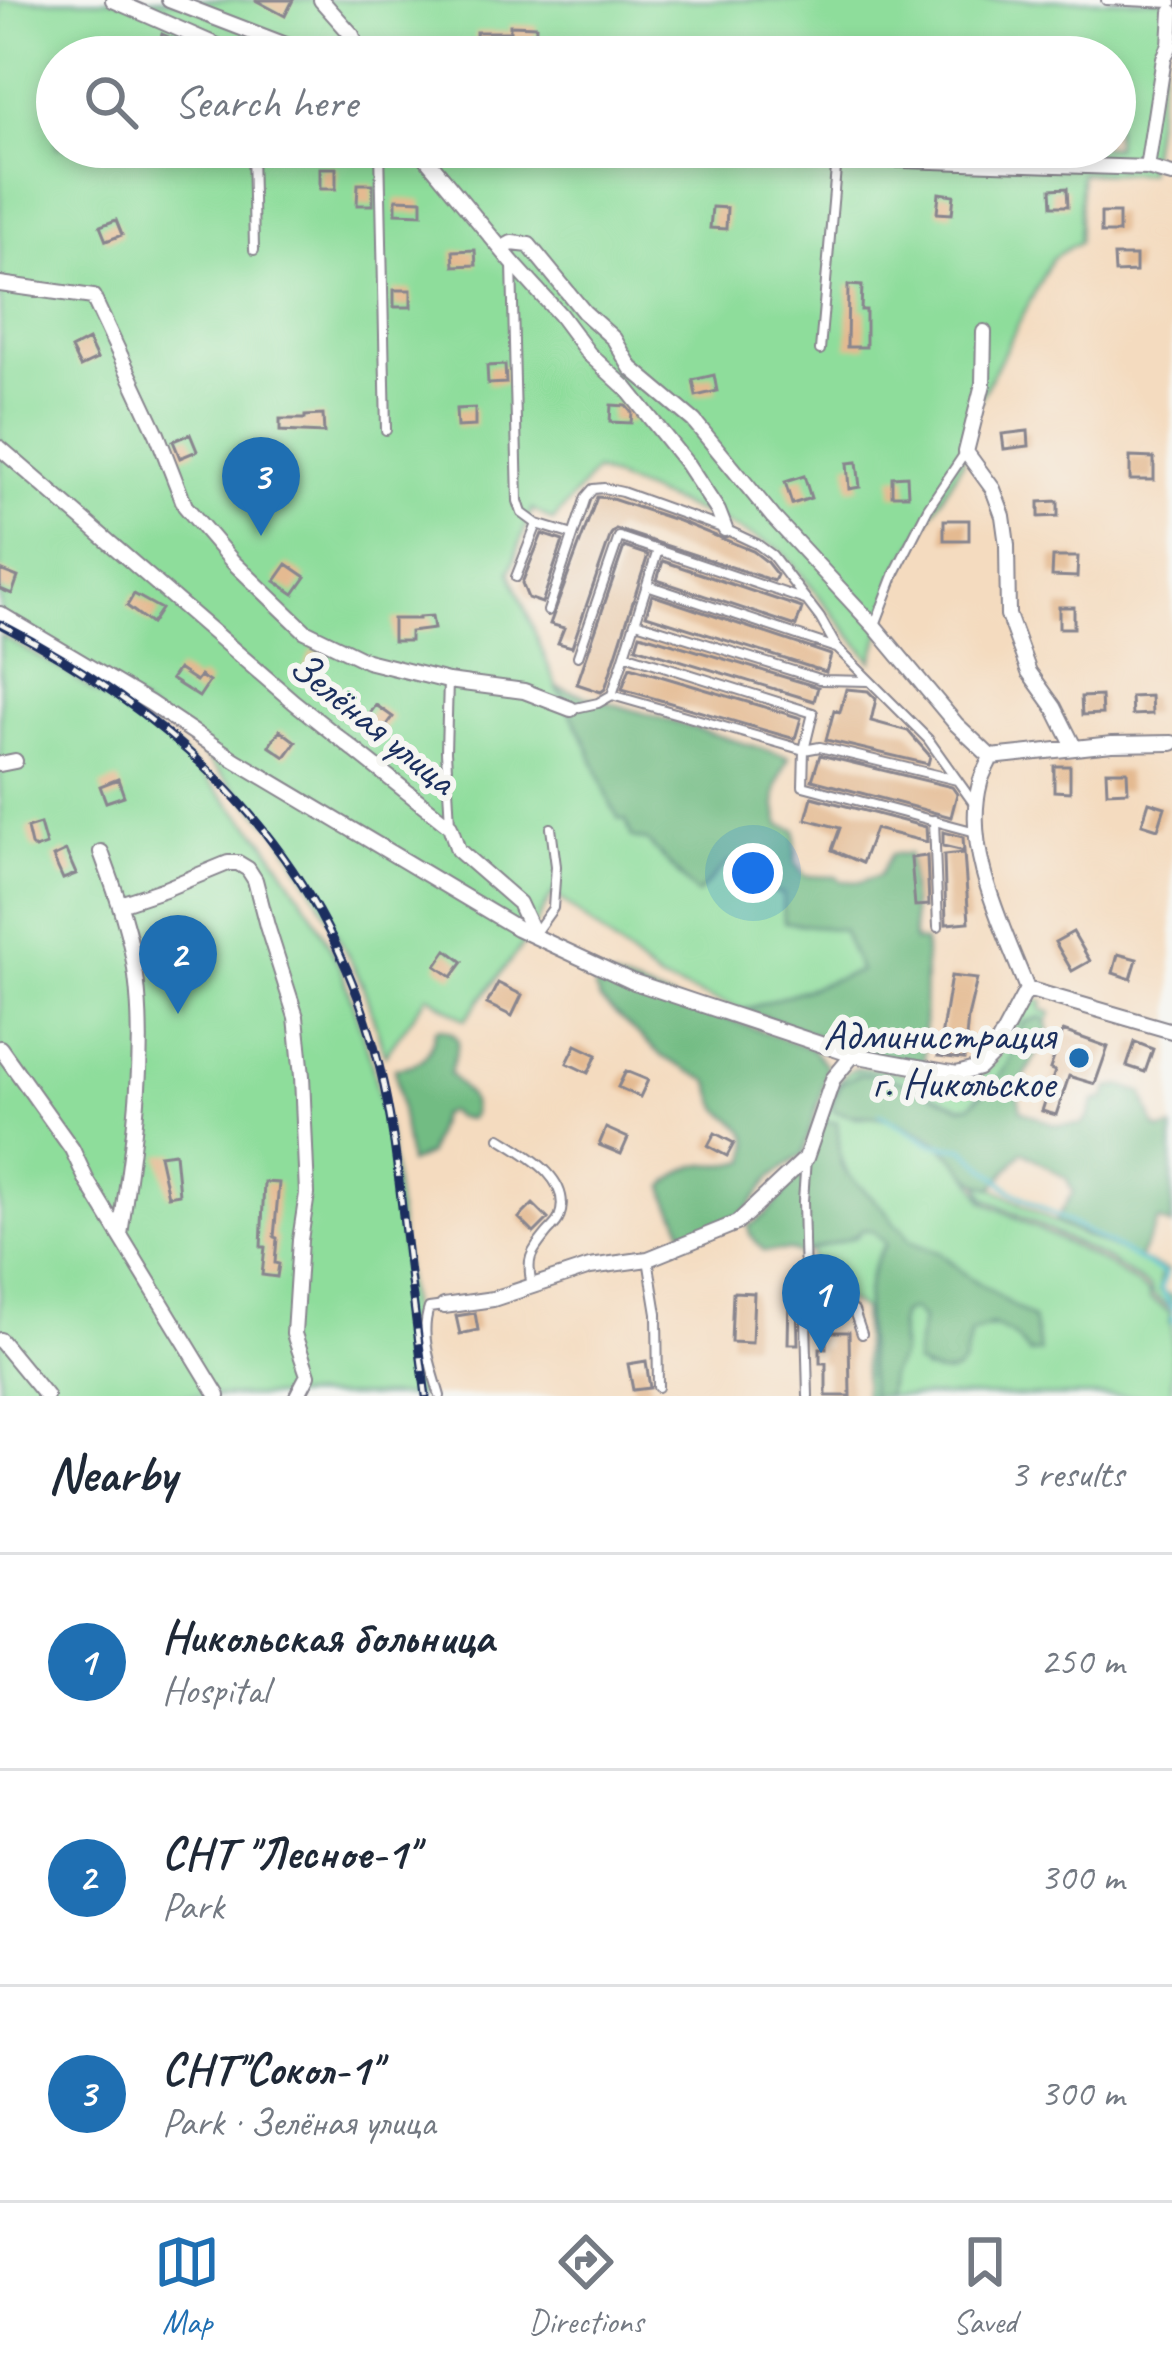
<!DOCTYPE html>
<meta charset="utf-8">
<style>
:root{--surface:#fff;--page:#f6f6f7;--text:#1f2937;--muted:#747a83;--line:#e0e1e3;--accent:#1f6fb2}
body{margin:0;font-family:Caveat,sans-serif;background:var(--page);color:var(--text)}
.you{position:absolute;left:753px;top:873px;width:42px;height:42px;margin:-30px;border:9px solid #fff;border-radius:50%;background:#1a73e8;box-shadow:0 0 0 18px #1a73e833}
.badge{display:grid;place-items:center;width:78px;height:78px;border-radius:50%;background:var(--accent);color:#fff;font-size:39px;font-weight:700}
.pin{position:absolute;translate:-50% -99px;filter:drop-shadow(0 3px 6px #0008)}
.pin::after{content:'';position:absolute;top:63px;width:42px;height:36px;background:inherit;clip-path:polygon(0 0,100% 0,50% 100%)}
.list{margin:0;padding:0;list-style:none}
h2{display:flex;justify-content:space-between;align-items:center;height:156px;margin:0;padding:0 48px;font-size:51px}
h2 small{font-size:39px;font-weight:400;color:var(--muted)}
.list li{display:grid;grid-template-columns:78px 1fr auto;gap:36px;align-items:center;box-sizing:border-box;height:216px;padding:0 48px;border-top:3px solid var(--line)}
.list b{display:block;font-size:45px;white-space:nowrap}
.list p{margin:0;font-size:39px;white-space:nowrap;color:var(--muted)}
.list em{font-size:39px;font-style:normal;color:var(--muted)}
.icon{flex:none;width:66px;height:66px;fill:none;stroke:currentColor;stroke-width:2;stroke-linecap:round;stroke-linejoin:round}
.map{position:relative;flex:none;width:1172px;height:1396px;overflow:hidden}
.search{position:absolute;background:var(--surface);box-shadow:0 6px 18px #0003;left:36px;right:36px;top:36px;height:132px;display:flex;align-items:center;gap:30px;box-sizing:border-box;padding:0 42px;border-radius:66px;color:var(--muted);font-size:45px}
.sheet{height:804px;background:var(--surface)}
nav{display:flex;justify-content:space-around;align-items:center;box-sizing:border-box;height:168px;border-top:3px solid var(--line);background:var(--surface);font-size:33px;color:var(--muted)}
nav a{display:grid;justify-items:center;gap:6px}
nav .on{color:var(--accent)}
.map>svg:first-child{display:block}
.green{fill:#8edd9b;stroke:#54867c;stroke-width:3;fill-rule:evenodd}
.forest{fill:#72bc83;stroke:#467670;stroke-width:3}
.lines{fill:none;stroke-linecap:round;stroke-linejoin:round}
.stream{stroke:#51bec8;stroke-width:4.5}
.building{fill:#e4ba91}
.lane-casing{stroke:#88858e;stroke-width:12}
.street-casing{stroke:#88858e;stroke-width:18}
.lane{stroke:#fff;stroke-width:8}
.street{stroke:#fff;stroke-width:14}
.rail-casing{stroke:#1b2f5e;stroke-width:9}
.rail{stroke:#f6f6f2;stroke-width:4.5;stroke-dasharray:14;stroke-linecap:butt}
.poi-dot{fill:#1f6fb2;stroke:#f6f6f2;stroke-width:4.5}
.labels{text-anchor:middle;stroke-width:12;stroke-linejoin:round;paint-order:stroke}
.street-label{font-size:42px;fill:#1b2f5e;stroke:#f6f6f2}
.poi-label{font-size:42px;fill:#1b2f5e;stroke:#f6f6f2;text-anchor:end}
</style>
<div class="map">
<svg width="1172" height="1396" viewBox="0 0 1172 1396">
<rect width="100%" height="100%" fill="#f6f6f2"/>
<filter id="ink" filterUnits="userSpaceOnUse"><feTurbulence type="fractalNoise" baseFrequency=".00833" numOctaves="2"/><feDisplacementMap in="SourceGraphic" scale="24" xChannelSelector="R" yChannelSelector="G"/><feConvolveMatrix kernelMatrix="1 2 1 2 8 2 1 2 1" color-interpolation-filters="sRGB"/></filter>
<filter id="wash" filterUnits="userSpaceOnUse"><feTurbulence type="fractalNoise" baseFrequency=".004" numOctaves="4" result="noise"/><feDisplacementMap in="SourceGraphic" scale="48" xChannelSelector="R" yChannelSelector="G"/><feGaussianBlur stdDeviation="2.7" result="paint"/><feColorMatrix in="noise" values="0 0 0 0 0 0 0 0 0 0 0 0 0 0 0 0 0 1.4 0 .05"/><feComposite in="paint" operator="in"/></filter>
<g filter="url(#wash)">
<rect width="100%" height="100%" fill="#f4dbbf"/>
<path class="green" d="M0,0H1172L1147,173H1081L1079,242L1052,258L975,409L962,463L897,574L872,661L781,550L713,518L595,471L553,521L532,509L510,572L557,687L626,819L697,893L728,863L760,865L783,893L842,929L860,971L744,1010L660,981L553,893L524,943L465,1020L428,995L385,1055L362,983L314,891L279,834L192,744L132,698L0,618ZM57,57H1115V147H57Z
M0,635L59,668L176,747L264,840L313,914L342,971L370,1057L390,1144L420,1396H0Z
M1037,1000L1043,1001L1041,1009L1051,1013L1047,1022L1040,1017L1023,1023L1010,1062L999,1077L988,1084L971,1105L962,1107L901,1081L873,1074H860L841,1083L832,1105C840,1110 848,1116 857,1117C864,1118 870,1115 876,1116C922,1125 966,1159 983,1201L1109,1265L1148,1292L1150,1299L1171,1313L1169,1323L1172,1325V1396H887L890,1375L896,1365L902,1345L899,1324L902,1313L913,1309L922,1319V1330L916,1352L924,1370C965,1377 961,1367 971,1333C1001,1319 1010,1331 1029,1353L1033,1319L965,1274L949,1259L909,1240L902,1229L893,1223L888,1213L848,1175L824,1122C829,1107 834,1081 848,1072C866,1060 928,1080 950,1084C996,1084 1007,1042 1022,1006Z
M979,1183L993,1188L1063,1227L1167,1271L1160,1277V1292L1172,1296V1309L1153,1296L1150,1288L1110,1261L985,1198Z
M863,1229L873,1231L886,1244C854,1283 868,1348 871,1396H865L862,1310C842,1294 832,1298 812,1287L811,1248L856,1237Z"/>
<path class="forest" d="M557,687L789,757C776,784 771,796 780,825L796,830L795,863L805,876L836,877L842,881L861,882L879,875L892,854H909L914,941L925,942L924,1063L860,1051L744,1010L860,971L842,930L784,922L783,894L764,890L760,865L728,863L697,894L647,841L632,838L626,820L619,819L611,805L586,742Z
M600,977L614,979L810,1048L827,1066L822,1091L803,1154L771,1177L746,1211L687,1241C682,1233 681,1225 678,1217C672,1205 665,1200 665,1186C704,1149 707,1173 747,1161C756,1129 739,1127 721,1110C714,1102 714,1090 709,1081L663,1057L600,1000L595,989V978Z
M1041,1017L1047,1022L1049,1030L1017,1091L1021,1110L1054,1125H1082L1088,1118L1094,1101L1105,1098L1109,1088L1123,1086L1143,1093L1155,1127L1160,1130L1172,1128V1226L1158,1220L1139,1259L1055,1222L1073,1192L1067,1179L1023,1151L993,1188C968,1184 961,1161 943,1146C927,1133 892,1118 872,1116C855,1115 852,1117 834,1111L832,1105L841,1083L860,1074H873L901,1081L962,1107L971,1105C982,1094 1005,1073 1010,1060C1015,1048 1018,1035 1023,1023Z
M440,1028C472,1037 452,1053 450,1074C460,1088 475,1095 472,1115L468,1119L455,1117L448,1111L440,1115L428,1154L409,1163L395,1068C424,1065 428,1059 436,1030Z
M824,1122H837L841,1165L848,1175L888,1213L893,1223L902,1229L909,1240L918,1246L939,1252L965,1274L1033,1319L1040,1352L1029,1353L1014,1336L993,1325L971,1333C968,1342 967,1356 963,1364C953,1381 927,1372 915,1363L922,1319L913,1309L902,1313L899,1324L901,1355L890,1375L887,1396H871C868,1346 855,1286 886,1244L873,1231L863,1229C850,1244 819,1243 801,1255L790,1250L764,1251L750,1234L748,1226C785,1208 805,1157 824,1122Z"/>
<g class="lines">
<path class="stream" d="M880,1114L932,1144L963,1148L1013,1192L1165,1274L1161,1289L1172,1309
M1172,1318V1322"/>
</g>
<g id="blocks">
<path class="building" d="M255,0H293L285,16Z
M510,25L536,26L535,51L476,49V32H510Z
M162,34L178,41L174,57H156Z
M320,168H336V189H320Z
M358,184H373V205H357Z
M1067,188L1068,206H1052L1051,189Z
M939,193L954,195L952,214L937,213Z
M396,199L422,200V214L396,213Z
M712,207L727,208L726,229L710,228Z
M1101,213H1119V233H1101Z
M116,220L122,235L106,241L100,226Z
M475,250L476,265L454,266L453,251Z
M1114,256H1136V272L1115,273Z
M848,285L862,286L861,310H866V347H847Z
M394,290H411V307H394Z
M88,340L97,359L80,367L71,349Z
M505,365L506,383L488,384L487,366Z
M714,375L717,391L696,396L693,380Z
M611,405L626,406L632,413L631,423L610,422Z
M475,408V426L457,427L456,409Z
M323,415L324,433L280,431V419H305V416Z
M1028,431L1029,446L1004,449L1002,434Z
M190,434L197,451L180,458L173,441Z
M1130,457L1154,458V480H1130Z
M857,462L860,487L849,489L847,463Z
M804,476L811,498L792,504L785,482Z
M907,476L908,495H892V477Z
M597,497L609,498L679,521L753,551L766,561L777,575L774,581L616,529L611,534L572,647L558,643L564,628L550,624Z
M1058,501V516L1039,517V502Z
M944,520H969V540H944Z
M542,534L563,541L542,603L528,598L522,583Z
M624,547L648,555L605,689L601,692L577,684Z
M1053,557H1078L1077,577L1052,576Z
M663,561L802,608L796,626L657,580Z
M287,564L306,577L294,594L275,581Z
M0,570L18,577L12,594L0,589Z
M134,594L161,609L151,624L127,606Z
M652,595L831,655L826,672L646,615Z
M1059,607H1074V628H1059Z
M432,616L434,629L410,632V641H393V619H419V617Z
M640,634L818,687L814,701L636,647Z
M312,649L326,656L317,675L303,669Z
M630,667L801,718L795,739L622,689Z
M178,669L196,681L200,676L209,682L199,697L171,679Z
M846,689L868,691L876,699L871,721L908,731L930,756L928,764L826,740L834,710L840,712Z
M1101,696L1102,714L1082,715L1081,697Z
M1151,696L1152,714L1132,715L1131,697Z
M376,705L393,717L382,732L365,720Z
M280,730L296,742L285,757L269,746Z
M820,755L952,787L957,794L951,817L812,780Z
M1054,766H1070V792L1054,791Z
M1106,771H1127L1128,791L1107,792Z
M118,779L124,796L106,802L100,786Z
M812,797L926,827L927,842L875,829L862,863L832,850L840,828L806,819Z
M1149,802L1165,807L1158,829L1142,824Z
M40,824L46,845L35,849L31,845L27,828Z
M943,832L963,837L964,851L943,846Z
M66,851L76,874L63,879L53,857Z
M964,853L969,922L946,924L944,855Z
M927,856L929,905L915,906L911,858Z
M1073,932L1090,961L1072,971L1055,942Z
M447,950L463,962L452,977L436,966Z
M1118,954L1137,959L1131,979L1113,973Z
M951,976L977,979L968,1017L964,1059L938,1056Z
M498,983L522,995L512,1016L487,1004Z
M1063,1031L1108,1047L1095,1084L1069,1076L1056,1115L1042,1111L1055,1071L1050,1069Z
M1135,1042L1153,1049L1145,1072L1127,1066Z
M576,1045L597,1055L588,1073L567,1063Z
M626,1071L648,1080L640,1097L618,1087Z
M606,1128L628,1138L621,1154L599,1145Z
M715,1133L734,1143L727,1156L708,1146Z
M175,1153L179,1194L168,1196L159,1155Z
M264,1182L279,1183L274,1237L277,1238L275,1263L279,1264L277,1277L262,1275L265,1247H261Z
M533,1204L548,1219L534,1233L519,1218Z
M733,1292L754,1293L752,1343L731,1342Z
M789,1295H797L798,1344H788Z
M475,1313L478,1330L460,1334L456,1316Z
M826,1332H849L850,1396H826V1363H820V1348H826Z
M646,1361L650,1388L633,1390L628,1364Z"/>
</g>
</g>
<g filter="url(#ink)">
<use href="#blocks" fill-opacity="0" stroke="#88858e" stroke-width="3"/>
<g class="lines">
<g class="lane-casing">
<path id="lane" d="M1106,0L1172,3
M252,147L254,250
M380,147L386,430
M512,264L518,501L522,513L537,524
M820,350L837,157
M658,550L612,695L804,750L820,747L957,780
M516,577L537,524L573,535
M647,585L836,648
M548,611L586,497L593,489L604,488L622,492L725,529L757,544L772,555L820,618L837,648L928,739L975,805
M636,622L822,680L869,681
M875,625L895,573L928,508L965,453
M625,654L813,713L804,750L803,786L976,832
M578,656L619,537L805,600
M448,681L446,751L450,824
M571,709L598,703L612,695
M934,820L938,927
M535,933L553,908L556,866L551,828
M500,1138C526,1154 574,1180 559,1218C557,1224 551,1228 547,1233C530,1254 526,1259 532,1286
M806,1158L803,1201L808,1396
M648,1259L657,1314L658,1387
M807,1306H844L854,1311L862,1334
M440,1396C432,1368 419,1337 429,1308L444,1306"/>
</g>
<g class="street-casing">
<path id="street" d="M113,0L243,57
M169,0L317,57
M321,0L352,35L361,57
M417,147L512,262L560,315L589,354L627,389L687,464L718,511L725,529
M720,147L873,159L1147,168L1172,175
M1147,168L1164,58L1170,45L1172,12
M501,249L512,243L529,245L584,312L614,339L631,368L694,421L773,517L875,627L956,724L991,757
M0,284L93,297L157,434L185,506L233,562L305,631L367,661L448,681L524,691L571,709
M984,332L983,384L966,452L993,489L1003,516L1007,545L1008,615L1029,672L1054,707L1074,747
M0,448L294,702L450,826L458,850L519,903L534,935
M0,614L150,703L235,760L517,928L631,981L853,1055L957,1074L979,1068L992,1055L1027,989C1004,929 962,849 980,783C982,774 988,765 991,757
M991,757L1112,744L1172,743
M0,764L15,761
M101,852C116,893 131,933 136,976C147,1062 132,1150 120,1235
M120,904L165,889L228,863H238L248,869L255,880L267,926L296,1017L302,1076L307,1194L300,1240L294,1334L308,1375L297,1396
M1027,989L1172,1031
M0,1048L72,1149L87,1181L218,1396
M444,1306L493,1299L590,1267L648,1259L737,1223L806,1158L833,1079L853,1055
M0,1340L46,1396"/>
</g>
<use href="#lane" class="lane"/>
<use href="#street" class="street"/>
<g class="rail-casing">
<path id="rail" d="M0,624C187,721 329,859 380,1069C394,1126 399,1184 406,1241C412,1293 419,1344 426,1396"/>
</g>
<use href="#rail" class="rail"/>
</g>
</g>
<circle class="poi-dot" cx="1079" cy="1058" r="12"/>
<g class="labels">
<g class="street-label">
<text transform="translate(374 722) rotate(39)" y="15">Зелёная улица</text>
</g>
<g class="poi-label">
<text x="1055" y="1049">Администрация<tspan x="1055" dy="48">г. Никольское</tspan></text>
</g>
</g>
</svg>
<div class="you"></div>
<div class="pin badge" style="left:821px;top:1353px">1</div>
<div class="pin badge" style="left:178px;top:1014px">2</div>
<div class="pin badge" style="left:261px;top:536px">3</div>
<div class="search"><svg class="icon" aria-label="search" viewBox="0 0 24 24"><circle cx="10" cy="10" r="6"/><path d="M15 15l6 6"/></svg>Search here</div>
</div>
<section class="sheet">
<h2>Nearby<small>3 results</small></h2>
<ul class="list">
<li><span class="badge">1</span><div><b>Никольская больница</b><p>Hospital</p></div><em>250 m</em></li>
<li><span class="badge">2</span><div><b>СНТ &quot;Лесное-1&quot;</b><p>Park</p></div><em>300 m</em></li>
<li><span class="badge">3</span><div><b>СНТ&quot;Сокол-1&quot;</b><p>Park · Зелёная улица</p></div><em>300 m</em></li>
</ul>
</section>
<nav>
<a class="on"><svg class="icon" aria-label="map" viewBox="0 0 24 24"><path d="M3 6l6-2 6 2 6-2v14l-6 2-6-2-6 2zM9 4v14M15 6v14"/></svg>Map</a>
<a><svg class="icon" aria-label="directions" viewBox="0 0 24 24"><path d="M12 3l9 9-9 9-9-9zM9 14v-3h6M13 9l2 2-2 2"/></svg>Directions</a>
<a><svg class="icon" aria-label="saved" viewBox="0 0 24 24"><path d="M7 4h10v16l-5-4-5 4z"/></svg>Saved</a>
</nav>
